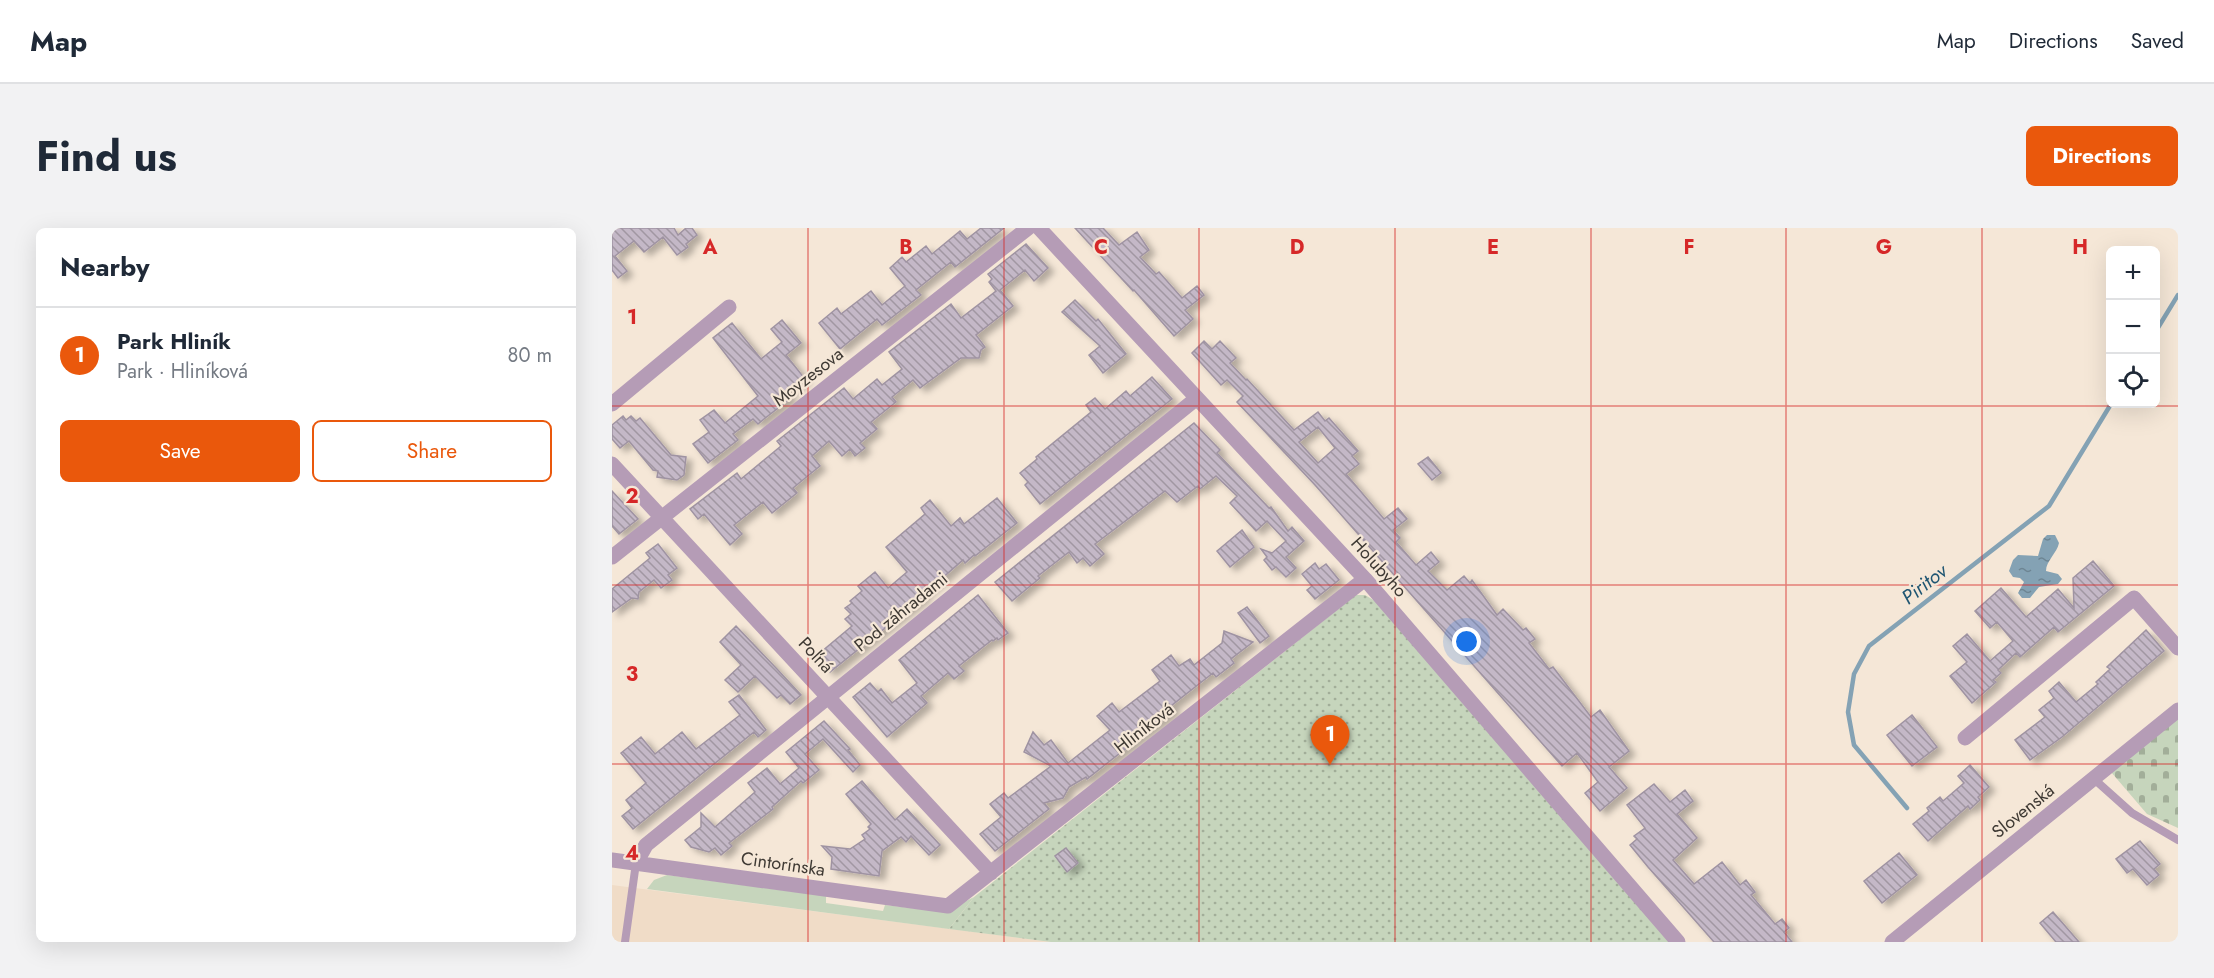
<!DOCTYPE html>
<meta charset="utf-8">
<style>
:root{--surface:#fff;--page:#f2f2f3;--text:#1f2937;--muted:#747a83;--line:#e0e1e3;--accent:#ea580c}
body{margin:0;font-family:Jost,sans-serif;background:var(--page);color:var(--text)}
.controls{position:absolute;right:18px;top:18px;display:grid;overflow:hidden;border-radius:9px;box-shadow:0 6px 24px #0002}
.controls button{width:54px;height:54px;display:grid;place-items:center;padding:0;border:0;border-bottom:2px solid var(--line);background:var(--surface);color:var(--text);font:30px sans-serif}
.you{position:absolute;left:855px;top:414px;width:21px;height:21px;margin:-15px;border:4px solid #fff;border-radius:50%;background:#1a73e8;box-shadow:0 0 0 9px #1a73e833}
.badge{display:grid;place-items:center;width:39px;height:39px;border-radius:50%;background:var(--accent);color:#fff;font-size:20px;font-weight:700}
.pin{position:absolute;translate:-50% -50px;filter:drop-shadow(0 2px 3px #0008)}
.pin::after{content:'';position:absolute;top:32px;width:21px;height:18px;background:inherit;clip-path:polygon(0 0,100% 0,50% 100%)}
.list{margin:0;padding:0;list-style:none}
h2{display:flex;justify-content:space-between;align-items:center;height:78px;margin:0;padding:0 24px;font-size:26px}
h2 small{font-size:20px;font-weight:400;color:var(--muted)}
.list li{display:grid;grid-template-columns:39px 1fr auto;gap:18px;align-items:center;box-sizing:border-box;height:96px;padding:0 24px;border-top:2px solid var(--line)}
.list b{display:block;font-size:22px;white-space:nowrap}
.list p{margin:0;font-size:20px;white-space:nowrap;color:var(--muted)}
.list em{font-size:20px;font-style:normal;color:var(--muted)}
.actions{display:flex;gap:12px;padding:18px 24px}
.actions a{flex:1;padding:14px 0;border:2px solid var(--accent);border-radius:9px;text-align:center;font-size:21px;color:var(--accent)}
.actions .main{background:var(--accent);color:#fff}
.icon{flex:none;width:33px;height:33px;fill:none;stroke:currentColor;stroke-width:2;stroke-linecap:round;stroke-linejoin:round}
.map{position:relative;flex:none;width:1566px;height:714px;overflow:hidden;border-radius:9px}
header{display:flex;align-items:center;gap:36px;box-sizing:border-box;height:84px;padding:0 30px;background:var(--surface);border-bottom:2px solid var(--line)}
header strong{font-size:28px}
nav{display:flex;gap:33px;margin-inline-start:auto;font-size:21px}
.intro{display:flex;align-items:center;justify-content:space-between;box-sizing:border-box;height:144px;padding:0 36px}
h1{margin:0;font-size:42px}
.button{padding:15px 27px;border-radius:9px;background:var(--accent);color:#fff;font-size:21px;font-weight:700}
main{display:flex;gap:36px;padding:0 36px}
aside{flex:1;background:var(--surface);border-radius:9px;box-shadow:0 6px 24px #0002}
.map>svg:first-child{display:block}
.built{fill:#f0dcc7}
.grass{fill:#c6d5bc}
.cemetery{fill:url(#cemetery-stones)}
.park{fill:url(#park-dots)}
.water{fill:url(#water-ripples)}
.lines{fill:none;stroke-linecap:round;stroke-linejoin:round}
.stream{stroke:#84a2b4;stroke-width:4.5}
.building{fill:url(#building-back-hatch);stroke:#9f93a2;stroke-width:1.5;fill-rule:evenodd;filter:url(#shadow)}
.lane{stroke:#b59cb6;stroke-width:8}
.street{stroke:#b59cb6;stroke-width:15}
.grid{fill:none;stroke:#d62828;stroke-width:1.5;stroke-opacity:0.55}
.labels{text-anchor:middle;stroke-width:4.5;stroke-linejoin:round;paint-order:stroke}
.street-label{font-size:18px;fill:#3e3933;stroke:#f5e7d7}
.water-label{font-size:20px;font-style:italic;fill:#205672;stroke:#f5e7d7}
.grid-label{font-size:20px;text-anchor:middle;font-weight:bold;fill:#d62828;stroke:#f5e7d7;stroke-width:4.5;stroke-linejoin:round;paint-order:stroke}
</style>
<header>
<strong>Map</strong>
<nav><a>Map</a><a>Directions</a><a>Saved</a></nav>
</header>
<div class="intro"><h1>Find us</h1><a class="button">Directions</a></div>
<main>
<aside>
<h2>Nearby<small></small></h2>
<ul class="list">
<li><span class="badge">1</span><div><b>Park Hliník</b><p>Park · Hliníková</p></div><em>80 m</em></li>
</ul>
<div class="actions"><a class="main">Save</a><a>Share</a></div>
</aside>
<div class="map">
<svg width="1566" height="714" viewBox="0 0 1566 714">
<defs>
<pattern id="cemetery-stones" width="16" height="16" patternUnits="userSpaceOnUse" patternTransform="scale(1.5)"><rect width="16" height="16" fill="#c6d5bc"/><path d="M2 7V4a2 2 0 0 1 4 0v3zM10 15v-3a2 2 0 0 1 4 0v3z" fill="#a2ae99"/></pattern>
<pattern id="park-dots" width="8" height="8" patternUnits="userSpaceOnUse" patternTransform="scale(1.5)"><rect width="8" height="8" fill="#c6d5bc"/><path d="M2 2h.1M6 6h.1" fill="none" stroke="#a2ae99" stroke-width="1.8" stroke-linecap="round"/></pattern>
<pattern id="water-ripples" width="26" height="14" patternUnits="userSpaceOnUse" patternTransform="scale(1.5)"><rect width="26" height="14" fill="#84a2b4"/><path d="M2 4q2-2 4 0t4 0M15 11q2-2 4 0t4 0" fill="none" stroke="#6d8593"/></pattern>
<pattern id="building-back-hatch" width="6" height="6" patternUnits="userSpaceOnUse" patternTransform="scale(1.5)"><rect width="6" height="6" fill="#c4b8c7"/><path d="M-1 5l2 2M0 0l6 6M5-1l2 2" fill="none" stroke="#a197a2"/></pattern>
<filter id="shadow"><feDropShadow dx="6" dy="4" stdDeviation="3" flood-color="#0004"/></filter>
</defs>
<rect width="100%" height="100%" fill="#f5e7d7"/>
<path class="built" d="M0,657L439,714H0Z"/>
<path class="grass" d="M55,647L214,668V675L271,683L273,677L333,684L362,669L337,701L35,661L42,652Z"/>
<path class="cemetery" d="M1566,491V600L1535,586L1499,544Z"/>
<path class="park" d="M744,367H753L763,373L1058,714H439L337,701L362,669Z"/>
<path class="water" d="M1435,307H1443L1447,315C1445,325 1434,333 1434,343L1446,346L1450,351L1446,356L1427,359L1418,370H1410L1406,365L1412,354L1408,350L1401,349L1397,343L1401,332L1406,327L1426,328L1431,311Z"/>
<g class="lines">
<path class="stream" d="M1544,103L1566,67
M1295,580L1242,517L1236,484L1242,446L1257,418L1437,278L1499,176"/>
</g>
<path class="building" d="M0,0H62L66,7L74,0H80L85,7L74,16L76,19L65,27L51,9L32,24L22,13L3,28L15,43L6,50L0,42Z
M369,0H392L343,39L339,34L304,62L309,67L270,97L265,91L228,121L207,95L225,80L229,86L259,63L270,77L293,58L278,40L290,29L294,34L314,18L320,26L348,3L355,11Z
M463,0H491L507,17L525,4L537,22L528,29L544,46L547,44L570,70L585,58L592,67L573,82L581,91L562,108L522,62L521,63Z
M414,16L436,40L422,53L413,42L388,62L401,78L364,107L373,119L369,122L367,130H349L308,160L301,152L280,169L284,174L259,194L265,201L248,215L253,220L243,228L238,221L230,228L217,213L200,228L208,238L181,260L185,265L160,285L151,274L122,297L130,306L118,317L92,286L86,291L78,281L125,245L129,251L169,218L165,213L232,160L241,171L265,151L270,157L290,141L277,124L317,93L339,76L349,90L384,63L377,54L380,51L376,46Z
M463,72L484,93L486,91L514,126L491,145L477,127L488,118L450,84Z
M170,92L189,115L174,127L193,151L175,165L179,170L152,191L146,196L141,191L121,206L126,212L96,235L81,216L97,204L88,192L102,182L113,195L146,168L101,110L120,95L149,131L170,114L159,101Z
M592,113L600,121L608,113L624,130L618,135L634,152L635,151L682,202L706,184L713,193L717,190L746,223L740,228L747,236L734,246L772,291L786,280L795,291L781,302L788,310L784,314L804,337L819,324L827,334L816,343L835,362L852,348L858,355L860,352L885,387L891,381L911,402L914,400L923,411L917,415L937,441L941,439L979,489L988,482L1017,523L997,539L1015,560L988,583L973,565L986,554L965,525L950,538L703,257L625,174L631,168L615,152L609,157L580,125ZM706,199L723,220L706,235L687,214Z
M540,149L560,171L428,276L413,257L416,254L408,245L425,231L424,229L479,184L474,177L483,170L493,181L514,163L518,168Z
M11,188L14,192L19,188L24,193L28,190L59,227L74,229L72,247L65,252L45,249L46,243L41,242L17,213L8,220L0,211V197Z
M582,195L608,222L605,225L657,280L659,279L676,303L680,299L692,313L674,329L684,340L674,349L664,339L660,342L652,332L655,329L649,321L660,325L674,313L655,293L644,303L618,275L625,268L604,248L588,261L586,258L565,274L553,263L483,316L492,326L478,338L471,330L465,335L457,324L426,348L428,350L400,373L383,354Z
M816,229L829,245L820,252L806,236Z
M0,263L26,291L7,306L0,298Z
M385,270L405,295L363,328L362,327L353,335L351,332L311,367L312,369L218,444L203,429L240,398L233,391L239,386L233,380L240,375L238,373L250,363L246,358L263,344L276,360L295,344L274,319L313,286L309,280L318,272L339,298L348,290L352,296Z
M630,302L642,319L618,339L605,323Z
M46,316L65,340L56,347L60,352L49,360L42,352L27,364L26,371L20,370L0,384V361L38,330L34,325Z
M1481,333L1502,358L1446,404L1442,399L1408,429L1404,425L1386,442L1389,445L1381,452L1384,454L1360,475L1338,448L1355,434L1341,418L1355,406L1378,433L1401,413L1385,394L1378,400L1363,383L1389,360L1414,389L1446,361L1462,380L1461,350Z
M703,335L707,341L714,336L727,352L703,371L695,362L700,358L690,346Z
M366,367L396,405L386,412L385,410L381,413L380,412L347,438L352,443L342,451L336,445L309,468L315,475L275,509L241,469L258,455L266,464L269,461L280,475L305,455L287,432Z
M635,379L657,408L648,415L626,385Z
M124,398L165,441L189,467L178,476L169,467L165,470L143,448L126,464L113,452L129,437L108,414Z
M1534,402L1552,423L1450,509L1418,532L1403,512L1433,489L1427,482L1442,470L1437,463L1447,454L1464,474L1486,456L1484,454L1498,441L1495,439Z
M612,403L641,414L619,431L622,435L604,449L601,445L559,478L562,482L554,489L475,551L474,549L457,559L451,570L432,575L437,581L383,623L368,606L389,589L378,576L392,565L396,570L439,538L412,524L421,504L432,517L439,512L456,535L498,502L485,488L500,475L507,484L548,453L540,442L559,427L567,438L578,431L582,437L610,415Z
M127,467L154,502L146,509L142,504L21,601L10,588L20,580L14,572L34,555L9,525L29,509L43,526L70,504L84,521L128,487L117,474Z
M1300,487L1325,519L1300,538L1275,507Z
M212,493L238,521L236,522L248,537L241,544L211,511L193,526L207,542L191,555L189,553L160,579L161,581L117,615L120,618L109,627L103,620L97,624L79,619L73,612L89,599V585L103,599L143,564L136,555L155,540L168,556L187,540L174,524Z
M1358,537L1377,559L1366,569L1368,572L1358,581L1356,578L1316,613L1301,596L1317,583L1315,580L1328,569L1331,573L1352,555L1346,548Z
M250,553L283,592L295,581L328,617L317,627L299,608L294,614L289,609L270,623L267,648L219,641L220,629L210,618L238,621L253,611L250,607L258,601L256,599L259,596L234,566Z
M1042,556L1058,574L1073,562L1081,573L1065,586L1085,610L1061,632L1082,656L1110,634L1128,657L1134,652L1143,664L1139,667L1163,696L1170,691L1177,700L1172,704L1180,714H1102L1036,639L1018,617L1025,611L1022,608L1033,600L1015,577Z
M1528,613L1548,636L1542,641L1547,647L1535,657L1521,641L1515,645L1504,631Z
M454,620L466,635L455,644L443,628Z
M1287,625L1305,647L1270,675L1252,653Z
M1441,684L1467,714H1444L1428,695Z"/>
<g class="lines">
<path class="lane" d="M1482,551L1520,585L1566,612
M13,714L24,635"/>
<path class="street" d="M427,0L753,351L1066,714
M0,176L117,79
M0,236L379,645
M0,329L416,0
M1353,510L1522,370L1566,420
M0,632L336,678L753,351
M24,635L34,617L585,170
M1280,714L1566,482"/>
</g>
<path class="grid" d="M196,0V714M392,0V714M587,0V714M783,0V714M979,0V714M1174,0V714M1370,0V714M0,178H1566M0,357H1566M0,536H1566"/>
<g class="labels">
<g class="street-label">
<text transform="translate(196 149) rotate(-38)" y="6">Moyzesova</text>
<text transform="translate(767 339) rotate(48)" y="6">Holubyho</text>
<text transform="translate(289 384) rotate(-39)" y="6">Pod záhradami</text>
<text transform="translate(204 427) rotate(47)" y="6">Poľná</text>
<text transform="translate(532 500) rotate(-38)" y="6">Hliníková</text>
<text transform="translate(1411 583) rotate(-39)" y="6">Slovenská</text>
<text transform="translate(171 636) rotate(8)" y="6">Cintorínska</text>
</g>
<g class="water-label">
<text transform="translate(1312 356) rotate(-38)" y="7">Piritov</text>
</g>
</g>
<g class="grid-label">
<text x="98" y="26">A</text>
<text x="294" y="26">B</text>
<text x="489" y="26">C</text>
<text x="685" y="26">D</text>
<text x="881" y="26">E</text>
<text x="1077" y="26">F</text>
<text x="1272" y="26">G</text>
<text x="1468" y="26">H</text>
<text x="20" y="96">1</text>
<text x="20" y="275">2</text>
<text x="20" y="453">3</text>
<text x="20" y="632">4</text>
</g>
</svg>
<div class="controls">
<button>+</button>
<button>−</button>
<button><svg class="icon" aria-label="locate" viewBox="0 0 24 24"><circle cx="12" cy="12" r="6"/><path d="M12 2v4M12 18v4M2 12h4M18 12h4"/></svg></button>
</div>
<div class="you"></div>
<div class="pin badge" style="left:718px;top:537px">1</div>
</div>
</main>
